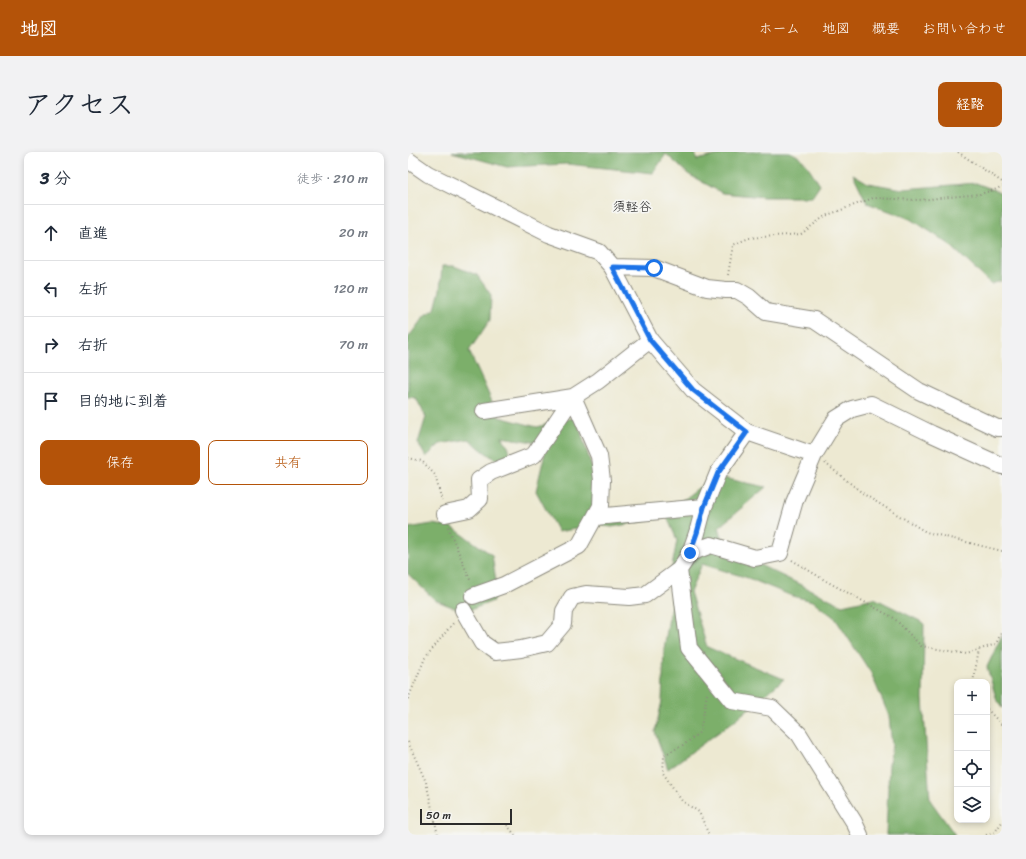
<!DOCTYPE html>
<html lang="ja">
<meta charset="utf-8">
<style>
:root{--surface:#fff;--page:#f2f2f3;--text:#1f2937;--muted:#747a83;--line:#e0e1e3;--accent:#b45309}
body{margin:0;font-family:Sriracha,"Klee One",sans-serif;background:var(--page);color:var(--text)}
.controls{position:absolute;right:12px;bottom:12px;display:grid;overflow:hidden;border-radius:8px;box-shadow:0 2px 6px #0003}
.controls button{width:36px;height:36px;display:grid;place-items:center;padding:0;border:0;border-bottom:1px solid var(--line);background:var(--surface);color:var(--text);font:20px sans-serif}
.scale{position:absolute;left:12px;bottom:10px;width:92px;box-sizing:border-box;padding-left:4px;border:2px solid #2b2b2b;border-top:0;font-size:11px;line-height:14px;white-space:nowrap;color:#2b2b2b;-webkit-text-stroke:3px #f6f6f2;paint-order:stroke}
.stop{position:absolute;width:12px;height:12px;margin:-9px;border:3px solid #1a73e8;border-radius:50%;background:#fff}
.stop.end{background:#1a73e8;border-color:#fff;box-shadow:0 1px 4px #0008}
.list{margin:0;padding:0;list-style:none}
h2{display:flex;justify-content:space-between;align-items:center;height:52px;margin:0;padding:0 16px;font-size:17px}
h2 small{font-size:13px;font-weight:400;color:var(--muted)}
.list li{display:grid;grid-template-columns:26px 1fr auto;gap:12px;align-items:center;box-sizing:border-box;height:56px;padding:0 16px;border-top:1px solid var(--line)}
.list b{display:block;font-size:15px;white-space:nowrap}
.list em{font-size:13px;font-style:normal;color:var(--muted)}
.actions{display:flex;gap:8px;padding:12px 16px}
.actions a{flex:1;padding:9px 0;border:1px solid var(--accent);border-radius:8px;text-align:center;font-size:14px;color:var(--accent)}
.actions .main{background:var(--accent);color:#fff}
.icon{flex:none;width:22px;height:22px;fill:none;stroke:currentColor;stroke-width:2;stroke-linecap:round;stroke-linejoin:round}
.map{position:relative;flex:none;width:594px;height:683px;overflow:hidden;border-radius:8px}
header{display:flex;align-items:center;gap:24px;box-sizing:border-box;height:56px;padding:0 20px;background:var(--accent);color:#fff}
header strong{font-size:19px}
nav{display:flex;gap:22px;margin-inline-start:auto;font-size:14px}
.intro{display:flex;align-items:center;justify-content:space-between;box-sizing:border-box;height:96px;padding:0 24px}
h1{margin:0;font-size:28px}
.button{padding:10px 18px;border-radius:8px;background:var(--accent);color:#fff;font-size:14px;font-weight:700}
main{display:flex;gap:24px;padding:0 24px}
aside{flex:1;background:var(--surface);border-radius:8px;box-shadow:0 2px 6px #0003}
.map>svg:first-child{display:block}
.forest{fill:#7baf6a;stroke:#536d4a}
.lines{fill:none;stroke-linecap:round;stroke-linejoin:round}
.minor-casing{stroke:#8c8a7e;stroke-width:18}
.path{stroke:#8c8a7e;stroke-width:2;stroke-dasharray:1 3;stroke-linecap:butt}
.minor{stroke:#fff;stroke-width:16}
.route{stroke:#1a73e8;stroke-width:5}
.labels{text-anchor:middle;stroke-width:3.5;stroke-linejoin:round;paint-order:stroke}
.neighbourhood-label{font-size:13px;fill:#2b2b2b;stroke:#f6f6f2}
</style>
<header>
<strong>地図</strong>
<nav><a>ホーム</a><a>地図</a><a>概要</a><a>お問い合わせ</a></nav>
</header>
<div class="intro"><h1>アクセス</h1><a class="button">経路</a></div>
<main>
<aside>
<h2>3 分<small>徒歩 · 210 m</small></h2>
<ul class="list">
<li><svg class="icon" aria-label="ahead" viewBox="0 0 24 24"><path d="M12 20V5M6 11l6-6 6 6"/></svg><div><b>直進</b></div><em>20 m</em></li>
<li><svg class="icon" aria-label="left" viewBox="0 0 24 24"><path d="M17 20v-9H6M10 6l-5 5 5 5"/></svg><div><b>左折</b></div><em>120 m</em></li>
<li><svg class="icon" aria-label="right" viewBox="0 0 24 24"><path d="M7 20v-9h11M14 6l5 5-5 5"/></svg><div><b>右折</b></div><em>70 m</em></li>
<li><svg class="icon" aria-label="arrive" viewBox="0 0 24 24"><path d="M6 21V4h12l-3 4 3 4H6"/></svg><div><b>目的地に到着</b></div></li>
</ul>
<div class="actions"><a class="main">保存</a><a>共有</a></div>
</aside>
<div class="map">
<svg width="594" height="683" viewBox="0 0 594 683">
<rect width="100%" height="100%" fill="#f6f6f2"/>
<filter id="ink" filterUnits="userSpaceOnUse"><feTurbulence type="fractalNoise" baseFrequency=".025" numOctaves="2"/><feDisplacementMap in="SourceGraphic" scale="8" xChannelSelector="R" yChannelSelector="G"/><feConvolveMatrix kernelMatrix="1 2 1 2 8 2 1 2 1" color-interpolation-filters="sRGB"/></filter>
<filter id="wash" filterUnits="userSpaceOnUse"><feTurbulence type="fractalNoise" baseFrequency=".012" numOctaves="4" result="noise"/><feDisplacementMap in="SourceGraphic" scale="16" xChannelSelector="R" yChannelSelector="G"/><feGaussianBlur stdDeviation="0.9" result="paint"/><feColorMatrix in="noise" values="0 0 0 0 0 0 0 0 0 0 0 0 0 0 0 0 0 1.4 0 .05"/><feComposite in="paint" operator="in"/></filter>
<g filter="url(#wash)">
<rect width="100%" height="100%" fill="#ede9d2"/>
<path class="forest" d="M44,0H287L289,8L310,3L327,0H380C396,3 403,20 412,33L404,45H356L314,41L280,22L258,2L245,21L159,12L99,15Z
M445,22L460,31L495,37L568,31L594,41V125L593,129L583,132L541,92L503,67L459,51Z
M34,114H46L69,123L83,143L82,168L61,199L91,265L129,275L168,265L198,360L260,359L306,324L358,335L311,375L317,396L434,453L466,446L516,471L515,547L522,648L547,683H478L481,612L484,594L481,564L463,521L427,466L405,449L384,444L340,426L294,412L282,440L299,495L376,527L326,569L260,617L247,580L254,549L256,497L264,446L262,426L269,388L259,365L204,375L189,373L150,380L128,339L139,292L93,285L101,296L103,311C86,310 74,298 61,287L32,292L18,305L10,291L18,265L8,246L0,245V186L17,163L27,157L32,138Z
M24,372L44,375L84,403L88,429L85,449L57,460L27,448L0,422V376Z
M594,483V556L589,549L579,515Z"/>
</g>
<g filter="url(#ink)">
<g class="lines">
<g class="minor-casing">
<path id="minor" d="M0,8L20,22L141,82L191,100L204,115L242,188L285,238L339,280L406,303
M204,115L246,116L299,136L318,138H329L341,145L358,160L406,168L511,239L589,276H594
M76,259L165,245L190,229L242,188
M37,362L61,357L72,347L71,328L83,320L126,303L165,245L191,304L194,328L193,354L171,394L96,433L65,444
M187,365L296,355
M282,401L289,381L296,355L310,321L339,280
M55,458L74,491L87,500L113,497L139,491L155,472L156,459L164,445L178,442L221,445L237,443L271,418
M452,683L446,670L391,582L364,556L324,549L281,496L271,418L282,401L303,393L347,406L372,401L387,348L406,303L428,267L444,257L463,252L524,282L594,314"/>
</g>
<path class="path" d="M550,0L594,30
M320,123L325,93L341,86L393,82L417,64L465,46L511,48L572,42L589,37L594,34
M0,306L14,309L27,323L34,349
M417,311L457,343L518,380L594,399
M40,375L63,430
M384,408L418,429L486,466L513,494L558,502L588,492L594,479
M565,530L571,498
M299,542L292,580L277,592L256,603L255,621L274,649L291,660L301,683
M0,547L17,506L46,470
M579,557L594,573
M0,590L18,630L30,683
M99,673L107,683
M578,683L587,680L594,670"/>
<use href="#minor" class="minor"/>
</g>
</g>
<g class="lines" filter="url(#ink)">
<path class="route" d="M246,116L204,115L242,188L285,238L339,280L310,321L296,355L289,381L282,401"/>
</g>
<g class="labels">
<g class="neighbourhood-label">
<text x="224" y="59">須軽谷</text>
</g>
</g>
</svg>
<div class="controls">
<button>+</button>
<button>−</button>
<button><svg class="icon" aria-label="locate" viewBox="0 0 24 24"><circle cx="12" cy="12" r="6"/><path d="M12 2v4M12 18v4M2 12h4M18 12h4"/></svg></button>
<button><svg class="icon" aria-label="layers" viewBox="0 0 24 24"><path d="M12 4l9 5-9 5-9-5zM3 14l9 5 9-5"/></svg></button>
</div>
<div class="scale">50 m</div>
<div class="stop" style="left:246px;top:116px"></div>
<div class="stop end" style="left:282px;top:401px"></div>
</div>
</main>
